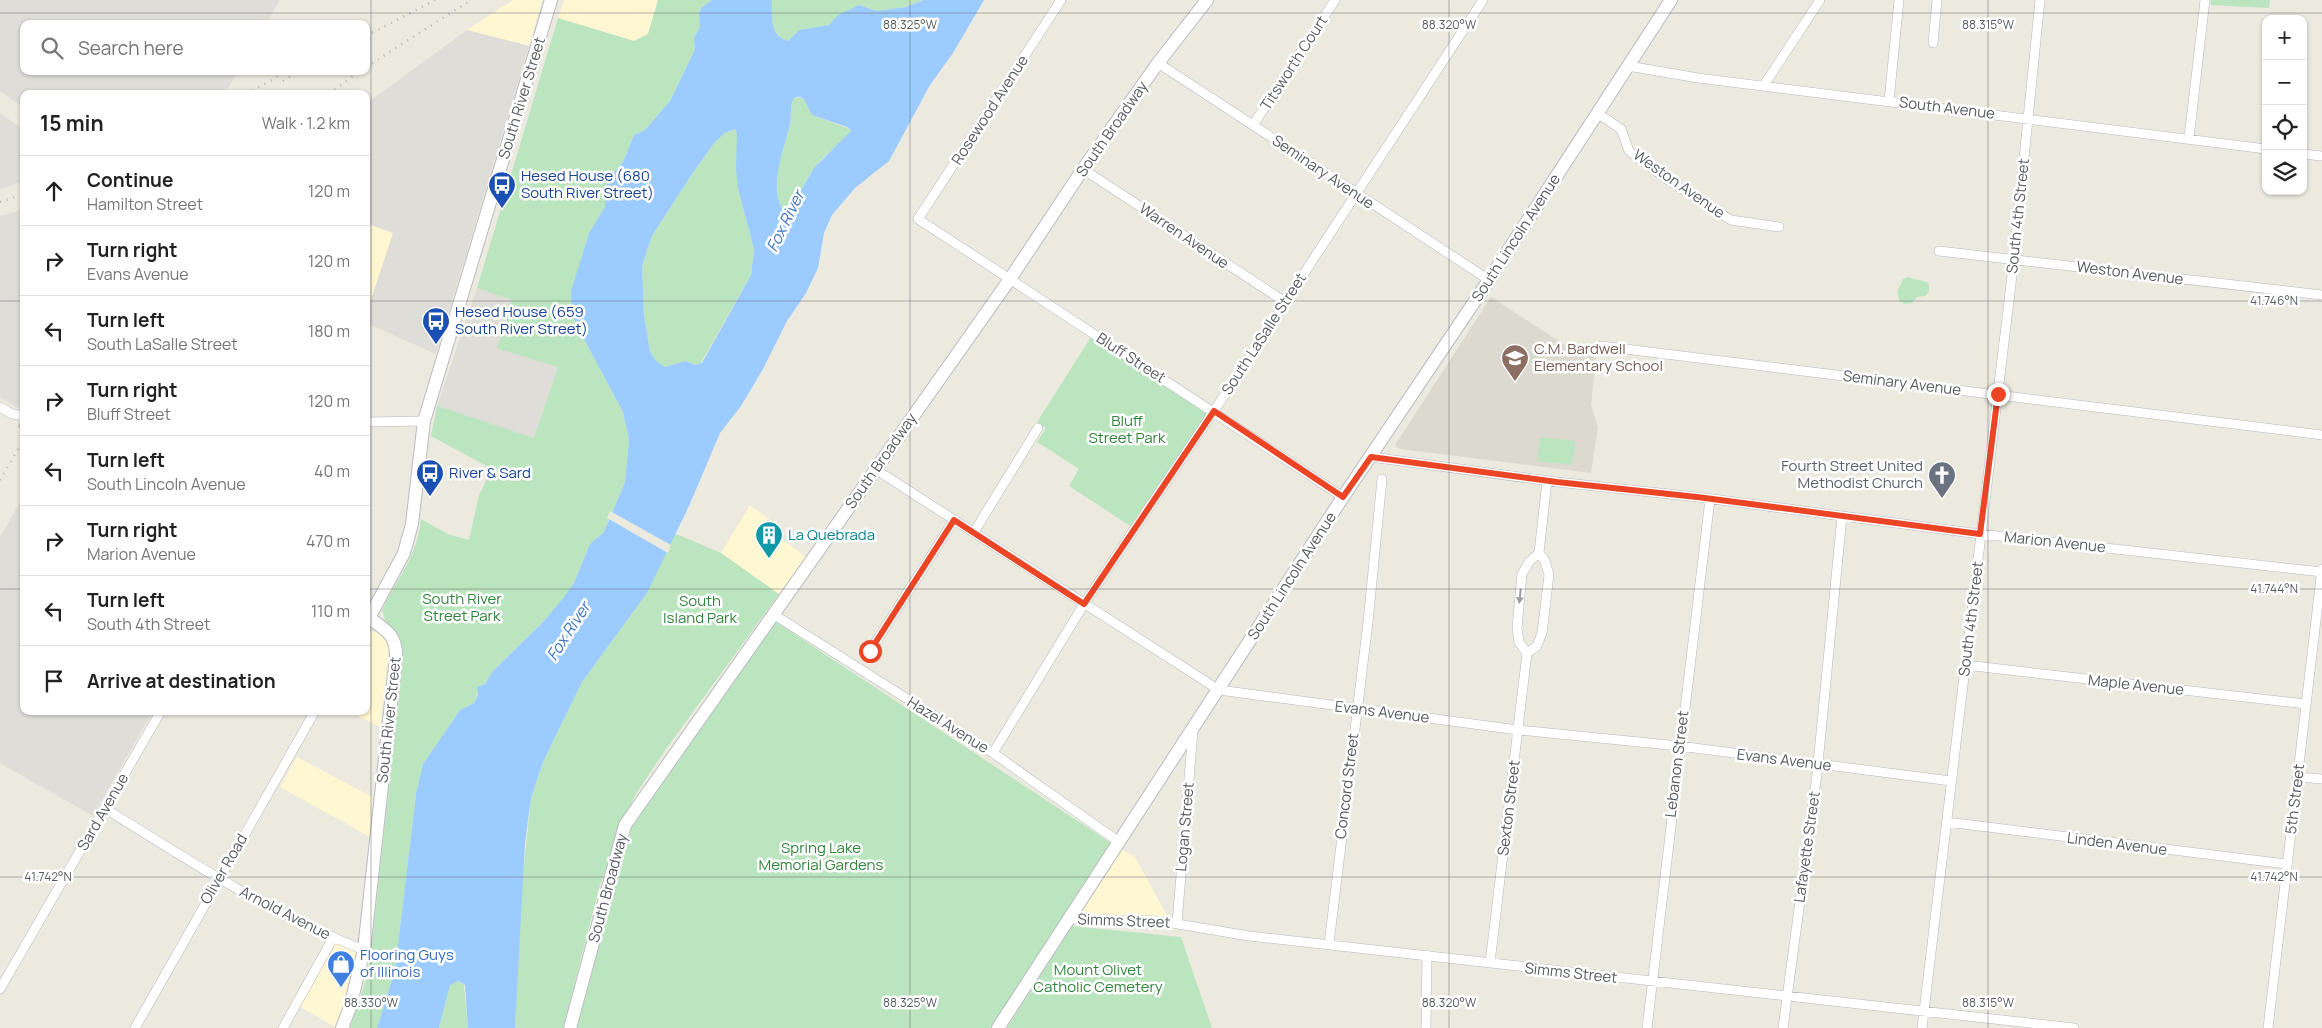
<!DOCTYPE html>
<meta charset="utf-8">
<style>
:root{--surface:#fff;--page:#f2f2f2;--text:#222;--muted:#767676;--line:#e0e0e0}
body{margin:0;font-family:Manrope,sans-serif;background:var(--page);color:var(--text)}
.controls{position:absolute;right:15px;top:15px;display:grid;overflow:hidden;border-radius:10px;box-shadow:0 1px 4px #0004}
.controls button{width:45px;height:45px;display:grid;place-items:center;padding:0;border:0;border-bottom:1px solid var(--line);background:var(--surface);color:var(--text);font:25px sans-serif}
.stop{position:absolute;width:15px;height:15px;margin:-11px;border:4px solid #eb4526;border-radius:50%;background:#fff}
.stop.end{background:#eb4526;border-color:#fff;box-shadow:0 1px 5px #0008}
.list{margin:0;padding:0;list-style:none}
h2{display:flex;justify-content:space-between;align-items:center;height:65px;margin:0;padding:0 20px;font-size:21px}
h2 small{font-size:16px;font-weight:400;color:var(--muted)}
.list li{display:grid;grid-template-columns:32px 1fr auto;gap:15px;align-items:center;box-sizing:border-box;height:70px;padding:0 20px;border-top:1px solid var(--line)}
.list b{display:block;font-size:19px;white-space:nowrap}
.list p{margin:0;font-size:16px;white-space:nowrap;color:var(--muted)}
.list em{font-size:16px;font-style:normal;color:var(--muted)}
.icon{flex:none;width:28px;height:28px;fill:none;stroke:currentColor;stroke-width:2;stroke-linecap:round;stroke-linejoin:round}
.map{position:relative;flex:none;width:2322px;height:1028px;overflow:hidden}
.search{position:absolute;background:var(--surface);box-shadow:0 1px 4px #0004;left:20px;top:20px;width:350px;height:55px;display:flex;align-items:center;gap:12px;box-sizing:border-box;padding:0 18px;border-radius:10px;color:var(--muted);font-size:19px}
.panel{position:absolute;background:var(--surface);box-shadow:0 1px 4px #0004;left:20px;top:90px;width:350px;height:625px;border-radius:10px}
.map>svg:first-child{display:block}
.commercial{fill:#fef7d2}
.industrial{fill:#dfddd7}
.education{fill:#dcd9ce}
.green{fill:#bbe5be}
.water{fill:#9cccff;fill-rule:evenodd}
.pier{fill:#eceadf}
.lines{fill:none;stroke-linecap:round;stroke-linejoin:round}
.street-tunnel{stroke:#c7c6c0;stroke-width:9;stroke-dasharray:9 4.5;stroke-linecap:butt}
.street-casing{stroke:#b5b7bd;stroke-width:10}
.secondary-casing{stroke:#b8bbc2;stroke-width:14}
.street{stroke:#fff;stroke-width:9}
.secondary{stroke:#fff;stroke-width:12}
.rail{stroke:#b3b4b4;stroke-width:2.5;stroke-dasharray:1 6;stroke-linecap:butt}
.oneway{fill:#9b9da0}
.route{stroke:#eb4526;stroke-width:6}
.ticks{fill:none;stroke:#585c61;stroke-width:1;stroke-opacity:0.45}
.labels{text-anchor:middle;stroke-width:5;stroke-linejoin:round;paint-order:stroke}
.street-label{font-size:15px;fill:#585c61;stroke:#fff}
.transit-label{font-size:15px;fill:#164399;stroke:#fff;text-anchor:start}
.education-label{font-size:15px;fill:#785e54;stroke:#fff;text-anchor:start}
.park-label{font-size:15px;fill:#33853d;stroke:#fff}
.worship-label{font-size:15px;fill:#5b616d;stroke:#fff;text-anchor:end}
.culture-label{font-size:15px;fill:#0d838f;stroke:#fff;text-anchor:start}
.shop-label{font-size:15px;fill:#366cbe;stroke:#fff;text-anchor:start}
.water-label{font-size:16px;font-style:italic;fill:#3e74c3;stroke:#fff}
.ticks-label{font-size:12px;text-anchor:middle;fill:#585c61;stroke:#fff;stroke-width:5;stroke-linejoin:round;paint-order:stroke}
</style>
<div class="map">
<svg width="2322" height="1028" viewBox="0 0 2322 1028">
<rect width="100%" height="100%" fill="#eceadf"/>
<path class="commercial" d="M513,0H542L529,46L467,30Z
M564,0H658L648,34L634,41L558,18Z
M366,223L393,233L366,320Z
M750,505L774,523L776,534L806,557L779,594L721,553Z
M372,631L383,635L389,646L380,727L348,711H366V634Z
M297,757L372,797L370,837L280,787Z
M1120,848L1135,857L1175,930L1073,917Z
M334,940L363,951L337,1028L297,1005Z"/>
<path class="industrial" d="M0,0H280L266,24H24V71H238L229,87L215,94H24V108L0,91Z
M467,30L529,46L436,354L366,323V315L393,233L366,223V104Z
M0,113L24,130V181L0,189Z
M24,209V402L20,409L0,397V216Z
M477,288L512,300L558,367L535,439L437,406Z
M24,496V711H153L93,816L0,763V537Z"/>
<path class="education" d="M1491,297L1568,347L1596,358L1591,405L1598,427L1591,473L1400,449L1395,445Z"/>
<path class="green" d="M658,0H712L701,8L699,13L700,27L694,38L695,49L670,101L645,130L634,135L623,162L612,175L605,207L589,233L580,262L578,328L623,412L629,440L625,482L604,532L590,544L574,583L564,598L544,621L493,671L485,684L480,685L474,703L460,710L423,764L416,794L395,970L377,1028H350L366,980L371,952L403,660C403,643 401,632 386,623L382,610C397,579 418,555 421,519L448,534L469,540L479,495L492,469L431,436L437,406L534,438L558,367L497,348L512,300L477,288L558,18L634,41L648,34Z
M772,0H923L906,7L877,11L859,5L838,15L829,25L799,30L788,41C769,35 772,17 772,0Z
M2211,0H2270L2269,8L2211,5Z
M794,98H803L812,115L847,128L851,131V134C838,146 827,152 816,166C804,180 800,201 783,210C767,186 784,150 790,125C792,115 789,107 794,98Z
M735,129L737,133L738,189L754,249L751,275L701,363L695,365L687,361L665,367L655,360L650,351L644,315L642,266L652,236L692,174L715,142L725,133Z
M1909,277C1916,281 1923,279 1929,284V292L1925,296L1917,297L1912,303L1905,304L1899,300L1897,292L1903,279Z
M1093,334L1214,411L1135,529L1069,486L1079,469L1037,442L1046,428L1037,422Z
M1540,437L1575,441L1572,465L1537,461Z
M674,533L721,553L779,594L663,753L636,794L622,824L600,885L563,1028H515L521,893L531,798L543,762L582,682L647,593Z
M776,622L1111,843L992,1028H577L632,827Z
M1072,926L1181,937L1212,1028H1007Z
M458,981L464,985L468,1028H439L450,984Z"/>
<path class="water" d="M712,0H772C772,17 769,35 788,41L799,30L829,25L838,15L859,5L877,11L906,7L923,0H984L953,53L930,85L889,161L855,188L832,215L824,233L818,268L806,293L787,321L763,369L741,406L720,433L689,506L647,593L582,682L543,762L531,798L525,843L515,1028H468L465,985L458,981L450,985L439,1028H377L395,970L416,794L423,764L460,710L474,703L478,694L477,687L485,684L493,671L544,621L564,597L574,583L590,544L604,532L625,482L629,440L623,412L578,328L572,312L571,291L589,233L605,207L607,184L612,175L623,162L634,135L645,130L670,101L695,49L694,38L700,27L699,13L701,8ZM798,97L803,98L812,115L847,127L851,131L814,168L794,202L783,210C768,187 784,149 790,125C792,115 789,107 794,98ZM735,129L737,133L736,168L738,189L754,249L751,275L702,363L695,365L686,361L665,367L655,360L650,351L644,315L642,266L652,236L692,174L715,142L725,133Z"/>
<path class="pier" d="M610,511L671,545L668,553L607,518Z"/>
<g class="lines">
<path class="street-tunnel" d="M20,423L24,425"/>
<g class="street-casing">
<path id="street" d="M1061,0L918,219L1343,497
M1933,43L1937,0
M1158,63L1489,280
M1628,66L1698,78L2266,149
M1764,85L1820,0
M1889,101L1899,0
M1597,113L1621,129L1629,151L1671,182L1731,220L1779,227
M1253,125L1335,0
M2189,138L2205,0
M2303,154L2322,156
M1083,169L1285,302
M1939,251L2322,295
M1601,346L2322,435
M0,407L12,414L24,416
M366,422L424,421
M1371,457L1557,482L1697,497L1980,534L2322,572
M875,469L1219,690L1518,730L1679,746L1951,781
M974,532L1038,428
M773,614L993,753L1119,842
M870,651L954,520
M1527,653L1537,646L1542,633L1549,575L1545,561L1539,553
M1965,665L2306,704
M993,753L1084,604L1214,411L1483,0
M2298,777L2322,779
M106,809C189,861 273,915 364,950
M1947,822L2286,864
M1068,919L1160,921L1249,936L2074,1028
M1177,923L1193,731
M1329,944L1368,622L1382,479
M1490,963L1527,653L1519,642L1517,628L1522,574L1529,562L1539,553L1547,481
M0,989L161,711
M135,1028L315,711
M283,1028L333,938
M1426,1028L1427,955
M1647,1028L1710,499
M1783,1028L1817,774L1842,516
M1922,1028L2013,267L2040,0
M2268,1028L2322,569"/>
</g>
<g class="secondary-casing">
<path id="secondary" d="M342,1028L350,1007L364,950L396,658C397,635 386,630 369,618L404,553L412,524L424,421L551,0
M570,1028L625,825L1010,279L1083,169L1158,63L1207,0
M998,1028L1343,497L1489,280L1671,0"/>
</g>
<use href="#street" class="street"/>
<use href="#secondary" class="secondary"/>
<path class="rail" d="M366,36L435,0
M366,67L471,0
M283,81L300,71
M246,94L288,71
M329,94L360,71
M0,202L24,194
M0,480L24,439"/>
</g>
<defs><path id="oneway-solid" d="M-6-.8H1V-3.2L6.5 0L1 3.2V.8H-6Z" transform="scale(1.25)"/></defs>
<use class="oneway" href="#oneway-solid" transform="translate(1520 596) rotate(96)"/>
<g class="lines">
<path class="route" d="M870,651L954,520L1084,604L1214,411L1343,497L1371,457L1557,482L1697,497L1980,534L1998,394"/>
</g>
<path class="ticks" d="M371,0V1028M910,0V1028M1449,0V1028M1988,0V1028M0,13H2322M0,301H24M366,301H2322M0,589H24M366,589H2322M0,877H2322"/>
<defs>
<g id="bus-pin" transform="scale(1.4375)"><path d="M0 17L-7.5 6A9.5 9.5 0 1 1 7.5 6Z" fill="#1a4fb4" stroke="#fff"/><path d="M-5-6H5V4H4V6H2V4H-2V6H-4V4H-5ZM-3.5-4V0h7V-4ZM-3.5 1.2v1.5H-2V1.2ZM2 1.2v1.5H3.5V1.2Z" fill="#fff"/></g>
<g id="school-pin" transform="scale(1.4375)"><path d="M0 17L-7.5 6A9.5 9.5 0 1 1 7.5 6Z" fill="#8d6e63" stroke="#fff"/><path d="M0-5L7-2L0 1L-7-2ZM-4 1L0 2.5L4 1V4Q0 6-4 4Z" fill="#fff"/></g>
<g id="church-pin" transform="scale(1.4375)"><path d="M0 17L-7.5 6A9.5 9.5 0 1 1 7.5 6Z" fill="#6b7280" stroke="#fff"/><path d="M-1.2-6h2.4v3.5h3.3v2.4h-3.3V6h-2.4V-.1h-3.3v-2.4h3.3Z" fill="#fff"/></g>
<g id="building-pin" transform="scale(1.4375)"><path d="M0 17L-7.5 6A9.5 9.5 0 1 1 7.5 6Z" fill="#0f9aa8" stroke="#fff"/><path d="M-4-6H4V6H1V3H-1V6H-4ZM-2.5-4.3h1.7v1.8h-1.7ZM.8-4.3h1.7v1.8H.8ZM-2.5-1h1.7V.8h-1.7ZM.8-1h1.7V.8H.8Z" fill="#fff"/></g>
<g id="shop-pin" transform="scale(1.4375)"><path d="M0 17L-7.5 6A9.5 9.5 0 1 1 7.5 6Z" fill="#3f7fe0" stroke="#fff"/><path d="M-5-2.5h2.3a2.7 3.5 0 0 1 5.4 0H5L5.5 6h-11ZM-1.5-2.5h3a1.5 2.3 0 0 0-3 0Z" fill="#fff"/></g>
</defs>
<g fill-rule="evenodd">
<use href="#bus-pin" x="502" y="185"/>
<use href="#bus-pin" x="436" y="321"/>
<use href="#school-pin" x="1515" y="358"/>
<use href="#bus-pin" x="430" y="473"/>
<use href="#church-pin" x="1942" y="475"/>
<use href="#building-pin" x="769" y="535"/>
<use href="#shop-pin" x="341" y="964"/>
</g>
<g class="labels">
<g class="street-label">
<text transform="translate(1294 63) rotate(-57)" y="5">Titsworth Court</text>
<text transform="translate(522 98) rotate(-73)" y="5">South River Street</text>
<text transform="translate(1947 108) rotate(7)" y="5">South Avenue</text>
<text transform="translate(990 110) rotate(-57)" y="5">Rosewood Avenue</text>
<text transform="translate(1112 129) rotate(-55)" y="5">South Broadway</text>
<text transform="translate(1323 172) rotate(34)" y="5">Seminary Avenue</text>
<text transform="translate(1679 184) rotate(35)" y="5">Weston Avenue</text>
<text transform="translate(2018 216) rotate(-84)" y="5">South 4th Street</text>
<text transform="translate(1184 236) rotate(34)" y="5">Warren Avenue</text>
<text transform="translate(1516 238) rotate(-57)" y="5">South Lincoln Avenue</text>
<text transform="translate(2130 273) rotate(7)" y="5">Weston Avenue</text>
<text transform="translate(1264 334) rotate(-57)" y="5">South LaSalle Street</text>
<text transform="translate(1131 358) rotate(33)" y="5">Bluff Street</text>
<text transform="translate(1902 383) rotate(7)" y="5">Seminary Avenue</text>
<text transform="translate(881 461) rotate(-55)" y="5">South Broadway</text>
<text transform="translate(2055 542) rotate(6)" y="5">Marion Avenue</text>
<text transform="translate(1292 576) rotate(-57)" y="5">South Lincoln Avenue</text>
<text transform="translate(1971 619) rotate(-83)" y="5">South 4th Street</text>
<text transform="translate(2136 685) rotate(6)" y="5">Maple Avenue</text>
<text transform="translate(1382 712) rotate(7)" y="5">Evans Avenue</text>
<text transform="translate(389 720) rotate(-84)" y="5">South River Street</text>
<text transform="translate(948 725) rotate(32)" y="5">Hazel Avenue</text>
<text transform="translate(1784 760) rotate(7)" y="5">Evans Avenue</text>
<text transform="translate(1677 764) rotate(-83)" y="5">Lebanon Street</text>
<text transform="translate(1347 786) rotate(-83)" y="5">Concord Street</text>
<text transform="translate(2295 799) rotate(-83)" y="5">5th Street</text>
<text transform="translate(1509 808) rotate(-83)" y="5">Sexton Street</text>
<text transform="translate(103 812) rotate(-60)" y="5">Sard Avenue</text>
<text transform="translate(1185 827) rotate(-85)" y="5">Logan Street</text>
<text transform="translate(2117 844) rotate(7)" y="5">Linden Avenue</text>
<text transform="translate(1807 847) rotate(-82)" y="5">Lafayette Street</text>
<text transform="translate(224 869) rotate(-60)" y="5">Oliver Road</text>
<text transform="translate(608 888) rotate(-75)" y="5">South Broadway</text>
<text transform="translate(285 913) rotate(27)" y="5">Arnold Avenue</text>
<text transform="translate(1124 921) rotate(2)" y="5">Simms Street</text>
<text transform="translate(1571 973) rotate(6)" y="5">Simms Street</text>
</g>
<g class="transit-label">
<text x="521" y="181">Hesed House (680<tspan x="521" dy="17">South River Street)</tspan></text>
<text x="455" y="317">Hesed House (659<tspan x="455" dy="17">South River Street)</tspan></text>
<text x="449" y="478">River &amp; Sard</text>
</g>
<g class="education-label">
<text x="1534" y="354">C.M. Bardwell<tspan x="1534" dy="17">Elementary School</tspan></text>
</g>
<g class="park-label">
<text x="1127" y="426">Bluff<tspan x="1127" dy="17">Street Park</tspan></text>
<text x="462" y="604">South River<tspan x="462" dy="17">Street Park</tspan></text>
<text x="700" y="606">South<tspan x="700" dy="17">Island Park</tspan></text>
<text x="821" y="853">Spring Lake<tspan x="821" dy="17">Memorial Gardens</tspan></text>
<text x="1098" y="975">Mount Olivet<tspan x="1098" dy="17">Catholic Cemetery</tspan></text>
</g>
<g class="worship-label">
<text x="1923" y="471">Fourth Street United<tspan x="1923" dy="17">Methodist Church</tspan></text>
</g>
<g class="culture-label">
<text x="788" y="540">La Quebrada</text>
</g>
<g class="shop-label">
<text x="360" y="960">Flooring Guys<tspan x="360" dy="17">of Illinois</tspan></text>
</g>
<g class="water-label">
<text transform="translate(785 221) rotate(-64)" y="6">Fox River</text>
<text transform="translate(568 631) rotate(-57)" y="6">Fox River</text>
</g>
</g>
<g class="ticks-label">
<text x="910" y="29">88.325°W</text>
<text x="1449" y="29">88.320°W</text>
<text x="1988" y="29">88.315°W</text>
<text x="2274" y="305">41.746°N</text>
<text x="2274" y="593">41.744°N</text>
<text x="48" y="881">41.742°N</text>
<text x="2274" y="881">41.742°N</text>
<text x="371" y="1007">88.330°W</text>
<text x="910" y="1007">88.325°W</text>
<text x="1449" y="1007">88.320°W</text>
<text x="1988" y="1007">88.315°W</text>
</g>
</svg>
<div class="controls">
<button>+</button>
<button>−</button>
<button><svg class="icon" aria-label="locate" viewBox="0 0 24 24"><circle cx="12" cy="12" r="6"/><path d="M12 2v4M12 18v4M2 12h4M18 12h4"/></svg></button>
<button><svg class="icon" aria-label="layers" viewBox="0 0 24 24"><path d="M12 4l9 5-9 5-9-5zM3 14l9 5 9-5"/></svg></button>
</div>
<div class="stop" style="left:870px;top:651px"></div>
<div class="stop end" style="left:1998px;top:394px"></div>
<div class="search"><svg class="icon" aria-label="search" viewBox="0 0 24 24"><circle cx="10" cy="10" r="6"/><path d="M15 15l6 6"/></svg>Search here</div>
<section class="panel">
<h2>15 min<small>Walk · 1.2 km</small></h2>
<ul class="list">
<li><svg class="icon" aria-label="ahead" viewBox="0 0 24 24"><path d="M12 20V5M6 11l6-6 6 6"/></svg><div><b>Continue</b><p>Hamilton Street</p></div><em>120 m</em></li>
<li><svg class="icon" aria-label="right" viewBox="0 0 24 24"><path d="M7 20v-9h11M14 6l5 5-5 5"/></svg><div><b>Turn right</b><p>Evans Avenue</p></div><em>120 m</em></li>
<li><svg class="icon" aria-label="left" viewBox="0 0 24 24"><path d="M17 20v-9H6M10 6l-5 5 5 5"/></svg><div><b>Turn left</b><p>South LaSalle Street</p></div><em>180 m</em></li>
<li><svg class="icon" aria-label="right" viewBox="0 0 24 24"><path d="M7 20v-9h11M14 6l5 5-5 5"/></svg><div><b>Turn right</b><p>Bluff Street</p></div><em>120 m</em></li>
<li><svg class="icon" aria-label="left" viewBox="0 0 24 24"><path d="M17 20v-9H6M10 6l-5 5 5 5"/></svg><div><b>Turn left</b><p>South Lincoln Avenue</p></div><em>40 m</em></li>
<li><svg class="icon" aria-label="right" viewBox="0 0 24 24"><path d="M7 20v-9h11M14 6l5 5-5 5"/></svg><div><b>Turn right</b><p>Marion Avenue</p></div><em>470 m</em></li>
<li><svg class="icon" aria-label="left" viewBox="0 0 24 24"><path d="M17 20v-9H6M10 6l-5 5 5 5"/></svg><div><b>Turn left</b><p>South 4th Street</p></div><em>110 m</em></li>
<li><svg class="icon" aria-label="arrive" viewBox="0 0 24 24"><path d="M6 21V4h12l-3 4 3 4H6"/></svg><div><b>Arrive at destination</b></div></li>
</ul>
</section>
</div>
